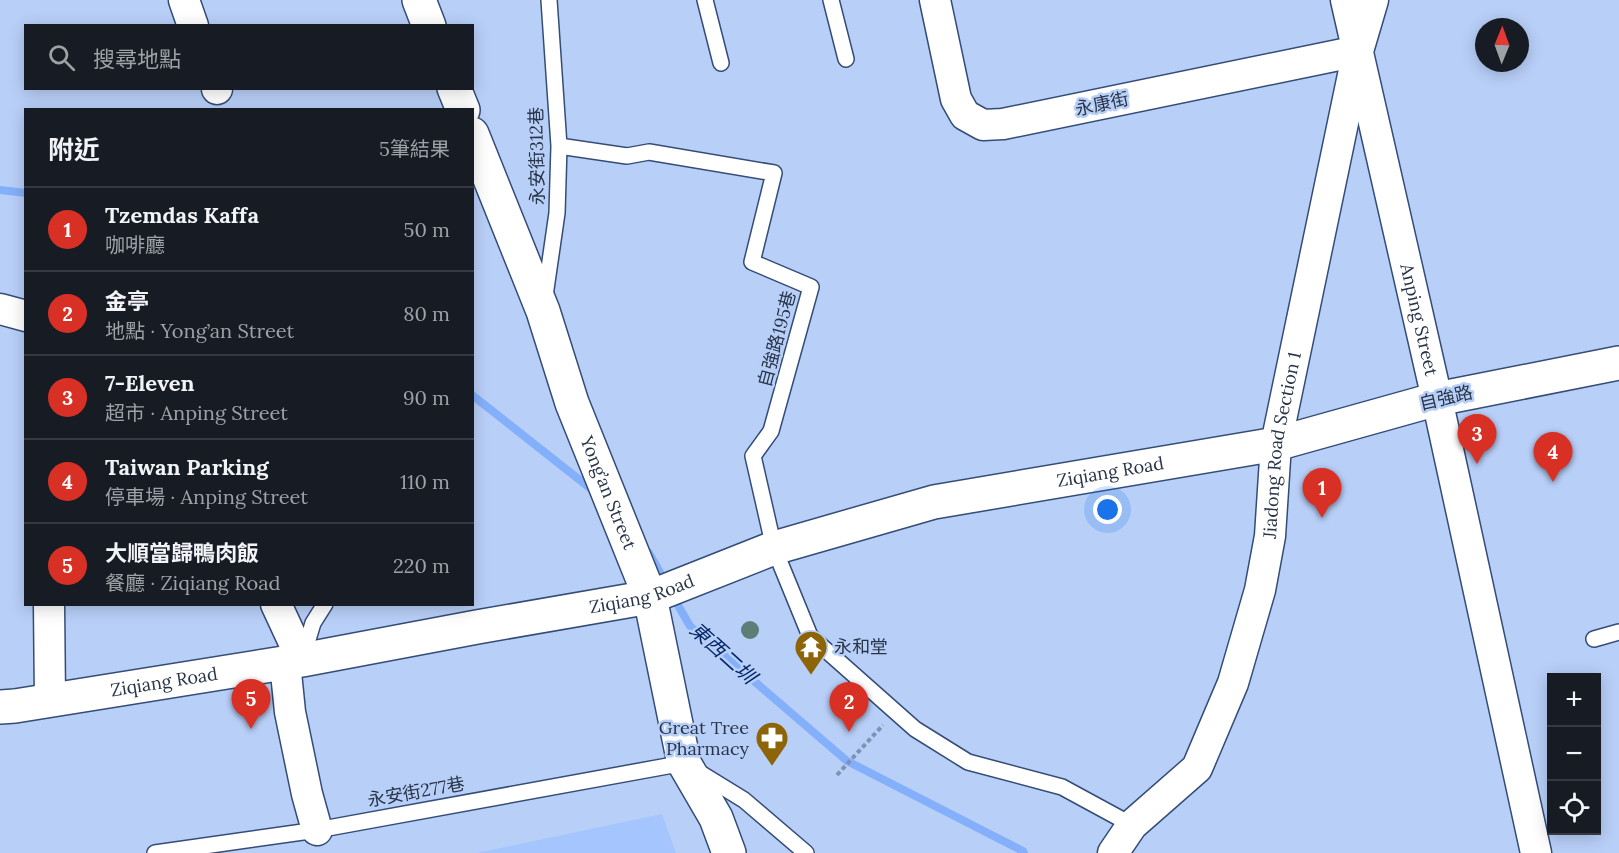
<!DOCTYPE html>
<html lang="zh-TW">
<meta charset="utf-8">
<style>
:root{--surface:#171b24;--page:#242831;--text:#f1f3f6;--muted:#9ea1a6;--line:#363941;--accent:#d93025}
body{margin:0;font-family:Lora,"Noto Sans TC",serif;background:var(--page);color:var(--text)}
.controls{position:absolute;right:18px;bottom:18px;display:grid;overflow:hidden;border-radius:0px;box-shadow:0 3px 15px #0003}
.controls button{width:54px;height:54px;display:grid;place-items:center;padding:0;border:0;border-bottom:2px solid var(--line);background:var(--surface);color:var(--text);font:30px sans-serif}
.compass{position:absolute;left:1475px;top:18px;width:54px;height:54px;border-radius:50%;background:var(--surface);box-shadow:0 3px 15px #0003;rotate:1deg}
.you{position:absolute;left:1108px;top:510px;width:21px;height:21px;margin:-15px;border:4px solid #fff;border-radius:50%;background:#1a73e8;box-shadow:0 0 0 9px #1a73e833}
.badge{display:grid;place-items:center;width:39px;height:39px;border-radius:50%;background:var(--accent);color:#fff;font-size:20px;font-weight:700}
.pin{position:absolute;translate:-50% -50px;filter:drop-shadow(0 2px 3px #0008)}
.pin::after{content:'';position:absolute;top:32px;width:21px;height:18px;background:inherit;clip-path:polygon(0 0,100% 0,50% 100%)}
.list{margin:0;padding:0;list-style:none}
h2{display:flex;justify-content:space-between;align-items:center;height:78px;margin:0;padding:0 24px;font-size:26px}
h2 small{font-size:20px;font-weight:400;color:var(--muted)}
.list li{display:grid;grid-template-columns:39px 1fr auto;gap:18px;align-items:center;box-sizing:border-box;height:84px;padding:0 24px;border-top:2px solid var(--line)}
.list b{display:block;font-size:22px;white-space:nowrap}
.list p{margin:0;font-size:20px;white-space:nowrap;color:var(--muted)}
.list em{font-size:20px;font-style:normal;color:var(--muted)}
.icon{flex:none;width:33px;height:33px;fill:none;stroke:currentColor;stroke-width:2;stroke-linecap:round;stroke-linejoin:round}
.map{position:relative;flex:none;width:1619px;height:853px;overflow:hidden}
.search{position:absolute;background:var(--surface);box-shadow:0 3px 15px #0003;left:24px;top:24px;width:450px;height:66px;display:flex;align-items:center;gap:15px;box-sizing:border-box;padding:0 21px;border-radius:0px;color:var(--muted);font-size:22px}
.panel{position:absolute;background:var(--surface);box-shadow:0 3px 15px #0003;left:24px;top:108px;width:450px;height:498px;border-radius:0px}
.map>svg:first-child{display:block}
.built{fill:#a4c5fd}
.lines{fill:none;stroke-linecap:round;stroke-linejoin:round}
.stream{stroke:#84affa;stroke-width:8}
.service-casing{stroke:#344c76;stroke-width:18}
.minor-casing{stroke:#344c76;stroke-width:33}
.tertiary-casing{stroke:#344c76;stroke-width:36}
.path{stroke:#7f92b2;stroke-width:4;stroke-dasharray:4.5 3;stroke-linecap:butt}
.service{stroke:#fff;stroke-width:15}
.minor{stroke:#fff;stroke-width:30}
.tertiary{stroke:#fff;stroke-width:33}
.tree{fill:#5d7e76}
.labels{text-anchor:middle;stroke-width:5;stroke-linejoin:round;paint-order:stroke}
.street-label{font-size:18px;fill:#283448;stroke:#b8cff8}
.poi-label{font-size:18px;fill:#283448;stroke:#b8cff8;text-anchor:start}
.water-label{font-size:20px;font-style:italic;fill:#052767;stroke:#b8cff8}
</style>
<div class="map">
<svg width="1619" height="853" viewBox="0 0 1619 853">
<rect width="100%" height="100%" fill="#b8cff8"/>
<path class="built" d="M662,814L676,853H477Z"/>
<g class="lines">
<path class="stream" d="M0,190L26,193
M472,395L595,492
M649,553L666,583
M672,595L690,626L847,761L1023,851L1024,853"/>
<g class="service-casing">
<path id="service" d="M705,0L721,63
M831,0L846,59
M559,146L627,156L649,152L774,173L752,262L811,287L771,431L753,456L774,548L810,636L915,729L968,762L1062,787L1132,825
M545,296L557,213L559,146L549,0
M1594,639L1619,632
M303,656L313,623L325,604
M155,853L317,830L684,763L744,800L806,853"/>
</g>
<g class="minor-casing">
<g id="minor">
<path d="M184,0L193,26"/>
<path d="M935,0L956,99L965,115L983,125L1003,124L1358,51"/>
<path id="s1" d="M1346,0L1437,399L1536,853"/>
<path d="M217,88V89"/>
<path d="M0,309L26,316"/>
<path d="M49,604L50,700"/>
<path d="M276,604L302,660"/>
<path d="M285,663L290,712L307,794L317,830"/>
<path id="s2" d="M1113,853L1132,825L1197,768L1233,683L1260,590L1270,536L1276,444L1358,51L1373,0"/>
</g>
</g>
<g class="tertiary-casing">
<g id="tertiary">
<path d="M419,0L429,26"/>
<path d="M454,88L463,110"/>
<path id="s3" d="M472,134L543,311L572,403L650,597L684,763L716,818L729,853"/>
<path id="s4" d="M0,707L15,706L302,660L477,627L650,597L774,548L934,502L1276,444L1437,399L1619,363"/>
</g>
</g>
<path class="path" d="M837,775L883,725"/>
<use href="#service" class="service"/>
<use href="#minor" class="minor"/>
<use href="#tertiary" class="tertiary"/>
</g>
<circle class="tree" cx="750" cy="630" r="9"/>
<defs>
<g id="temple-pin" transform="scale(1.725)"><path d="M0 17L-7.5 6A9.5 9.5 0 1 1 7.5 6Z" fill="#8d6508" stroke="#b8cff8"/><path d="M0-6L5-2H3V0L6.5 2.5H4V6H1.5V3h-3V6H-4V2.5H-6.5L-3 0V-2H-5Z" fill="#fff"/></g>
<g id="pharmacy-pin" transform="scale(1.725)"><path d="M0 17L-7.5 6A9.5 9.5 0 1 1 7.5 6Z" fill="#8d6508" stroke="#b8cff8"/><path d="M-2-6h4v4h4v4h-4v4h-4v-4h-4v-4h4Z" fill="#fff"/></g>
</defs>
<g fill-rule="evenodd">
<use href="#temple-pin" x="811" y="647"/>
<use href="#pharmacy-pin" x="772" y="738"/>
</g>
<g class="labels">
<g class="street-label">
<text transform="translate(1102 104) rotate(-12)" y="6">永康街</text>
<text transform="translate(537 156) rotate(-91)" y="6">永安街312巷</text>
<text dy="6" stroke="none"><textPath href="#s1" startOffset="328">Anping Street</textPath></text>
<text transform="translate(777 339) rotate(-75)" y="6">自強路195巷</text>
<text transform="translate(1446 398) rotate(-13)" y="6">自強路</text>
<text dy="6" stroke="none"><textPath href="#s2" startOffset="456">Jiadong Road Section 1</textPath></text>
<text dy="6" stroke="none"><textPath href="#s4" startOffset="1138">Ziqiang Road</textPath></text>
<text dy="6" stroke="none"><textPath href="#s3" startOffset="384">Yong’an Street</textPath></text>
<text dy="6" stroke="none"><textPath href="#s4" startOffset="652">Ziqiang Road</textPath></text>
<text dy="6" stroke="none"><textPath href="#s4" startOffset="166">Ziqiang Road</textPath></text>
<text transform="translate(416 792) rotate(-10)" y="6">永安街277巷</text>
</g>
<g class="poi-label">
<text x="834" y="653">永和堂</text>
<text x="749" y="734" text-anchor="end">Great Tree<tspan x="749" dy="21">Pharmacy</tspan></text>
</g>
<g class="water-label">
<text transform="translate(723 653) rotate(42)" y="7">東西二圳</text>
</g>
</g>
</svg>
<div class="controls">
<button>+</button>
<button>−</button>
<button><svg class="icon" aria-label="locate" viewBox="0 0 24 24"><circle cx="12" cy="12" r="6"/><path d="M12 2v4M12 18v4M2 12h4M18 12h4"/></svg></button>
</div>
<svg class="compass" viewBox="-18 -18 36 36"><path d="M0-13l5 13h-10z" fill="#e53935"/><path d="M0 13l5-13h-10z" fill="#9ea1a6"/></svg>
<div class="you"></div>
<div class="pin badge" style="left:1322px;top:518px">1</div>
<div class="pin badge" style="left:849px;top:732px">2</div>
<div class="pin badge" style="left:1477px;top:464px">3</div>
<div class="pin badge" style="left:1553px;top:482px">4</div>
<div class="pin badge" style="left:251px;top:729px">5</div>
<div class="search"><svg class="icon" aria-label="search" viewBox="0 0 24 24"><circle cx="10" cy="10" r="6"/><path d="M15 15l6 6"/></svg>搜尋地點</div>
<section class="panel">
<h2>附近<small>5筆結果</small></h2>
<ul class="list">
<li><span class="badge">1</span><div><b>Tzemdas Kaffa</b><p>咖啡廳</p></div><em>50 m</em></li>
<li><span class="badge">2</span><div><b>金亭</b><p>地點 · Yong’an Street</p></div><em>80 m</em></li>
<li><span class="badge">3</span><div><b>7-Eleven</b><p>超市 · Anping Street</p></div><em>90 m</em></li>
<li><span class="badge">4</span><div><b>Taiwan Parking</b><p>停車場 · Anping Street</p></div><em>110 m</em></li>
<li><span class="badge">5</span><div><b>大順當歸鴨肉飯</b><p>餐廳 · Ziqiang Road</p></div><em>220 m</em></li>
</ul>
</section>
</div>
